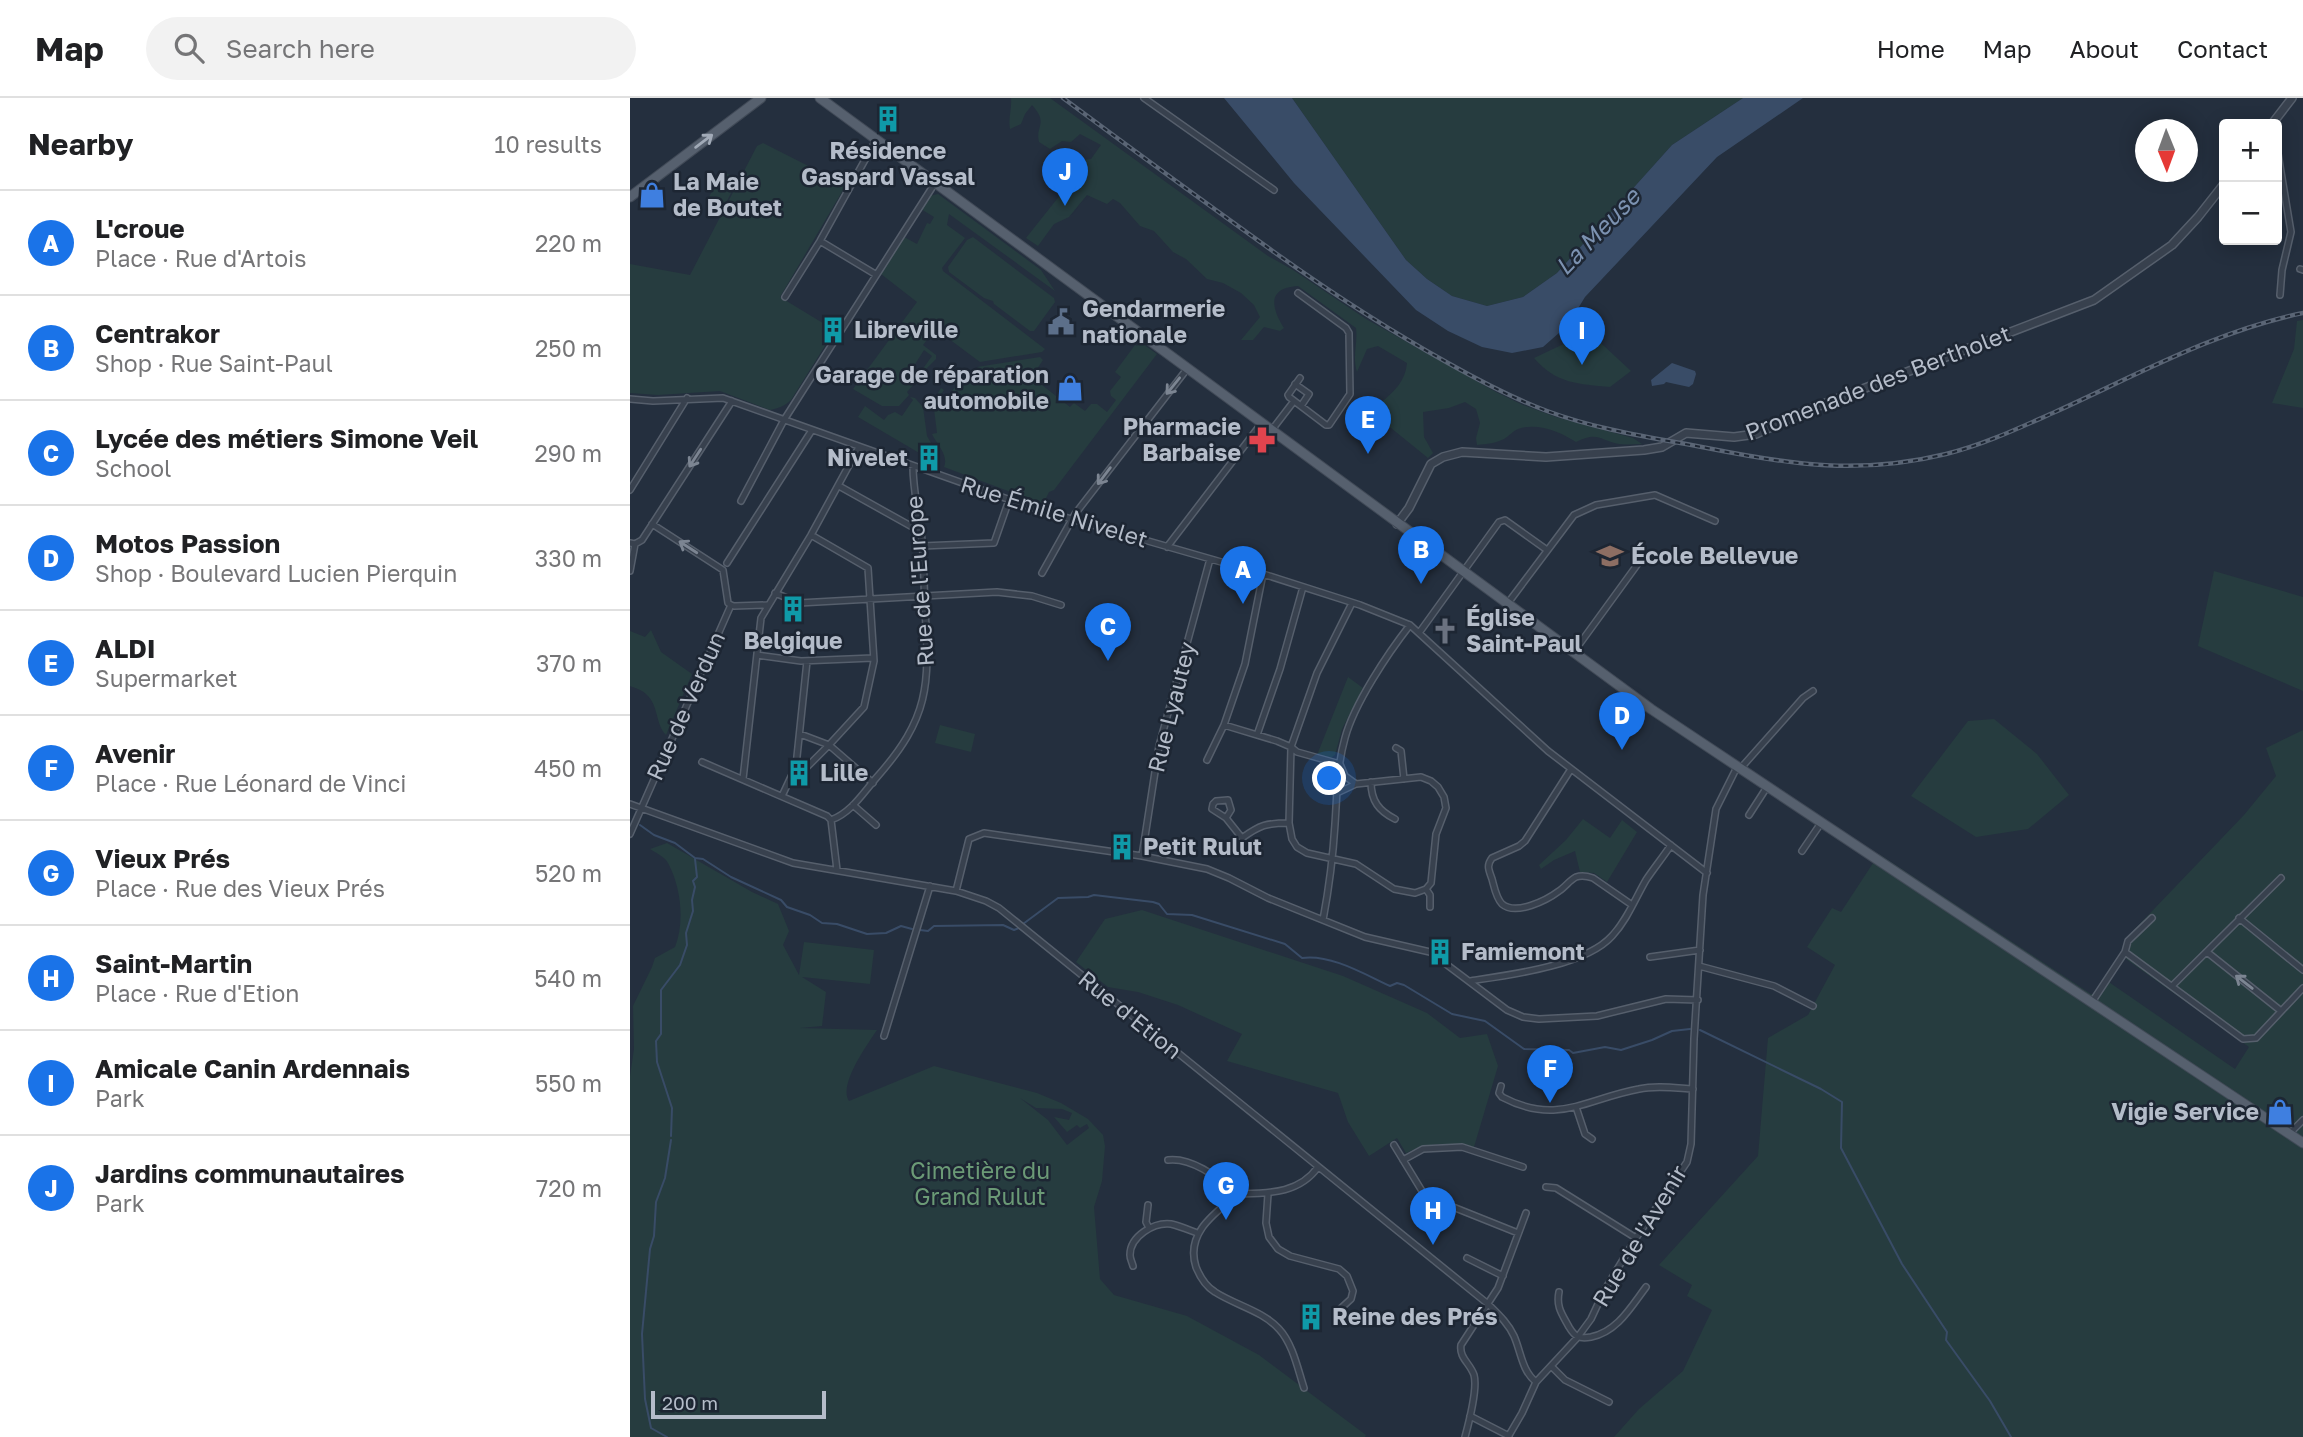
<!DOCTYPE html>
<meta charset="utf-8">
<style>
:root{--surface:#fff;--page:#f2f2f2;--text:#202124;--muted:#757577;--line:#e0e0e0;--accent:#1a73e8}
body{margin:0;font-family:"Golos Text",sans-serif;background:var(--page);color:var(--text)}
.controls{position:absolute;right:21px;top:21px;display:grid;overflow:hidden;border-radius:7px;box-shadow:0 4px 18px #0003}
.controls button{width:63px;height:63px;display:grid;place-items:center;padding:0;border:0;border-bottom:2px solid var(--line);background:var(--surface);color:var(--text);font:35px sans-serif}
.compass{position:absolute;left:1505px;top:21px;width:63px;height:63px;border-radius:50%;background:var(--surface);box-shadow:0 4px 18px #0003;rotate:179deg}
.scale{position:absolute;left:21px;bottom:18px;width:175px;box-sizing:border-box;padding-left:7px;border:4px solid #b4bcc9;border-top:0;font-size:19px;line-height:24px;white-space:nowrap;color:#b4bcc9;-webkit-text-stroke:5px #1d2633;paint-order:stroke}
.you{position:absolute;left:700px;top:681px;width:24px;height:24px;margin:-18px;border:5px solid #fff;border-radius:50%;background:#1a73e8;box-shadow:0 0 0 10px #1a73e833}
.badge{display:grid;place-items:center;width:46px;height:46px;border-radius:50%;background:var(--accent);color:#fff;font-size:23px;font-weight:700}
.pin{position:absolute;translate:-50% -58px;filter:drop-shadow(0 2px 4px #0008)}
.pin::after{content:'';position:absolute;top:37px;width:24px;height:21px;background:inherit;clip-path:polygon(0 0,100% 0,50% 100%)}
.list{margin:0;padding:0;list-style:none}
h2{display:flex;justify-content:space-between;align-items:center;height:91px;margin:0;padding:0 28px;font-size:30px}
h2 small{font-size:23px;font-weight:400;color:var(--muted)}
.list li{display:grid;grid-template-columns:46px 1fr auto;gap:21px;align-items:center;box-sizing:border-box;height:105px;padding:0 28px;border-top:2px solid var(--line)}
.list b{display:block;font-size:26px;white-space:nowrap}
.list p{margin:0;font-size:23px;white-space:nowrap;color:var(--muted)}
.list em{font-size:23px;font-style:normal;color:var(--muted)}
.icon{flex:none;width:38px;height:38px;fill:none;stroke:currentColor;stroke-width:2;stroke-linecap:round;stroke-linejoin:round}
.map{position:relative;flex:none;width:1673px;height:1339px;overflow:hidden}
header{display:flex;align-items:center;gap:42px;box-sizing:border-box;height:98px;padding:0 35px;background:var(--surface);border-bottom:2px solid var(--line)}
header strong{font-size:33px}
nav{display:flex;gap:38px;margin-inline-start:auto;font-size:24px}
.search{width:490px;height:63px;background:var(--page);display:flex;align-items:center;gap:18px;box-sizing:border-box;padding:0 24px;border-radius:38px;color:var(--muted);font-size:26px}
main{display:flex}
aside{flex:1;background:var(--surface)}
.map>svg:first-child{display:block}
.green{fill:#263c3f;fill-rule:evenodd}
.water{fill:#394c67}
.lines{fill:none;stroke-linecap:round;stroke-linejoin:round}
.stream{stroke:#394c67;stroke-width:2}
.minor-casing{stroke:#565f6c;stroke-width:8}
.tertiary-casing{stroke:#565f6c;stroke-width:10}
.primary-casing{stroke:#414a57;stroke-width:11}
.minor{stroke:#38414e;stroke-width:5}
.tertiary{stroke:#38414e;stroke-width:7}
.primary{stroke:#56606e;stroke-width:9}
.rail-casing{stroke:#5a6575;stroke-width:4.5}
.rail{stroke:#1d2633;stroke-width:2;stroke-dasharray:5;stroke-linecap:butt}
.oneway{stroke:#a1aab7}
.oneway2{stroke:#7c8592}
.labels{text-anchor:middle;stroke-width:5;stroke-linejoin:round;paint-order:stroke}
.poi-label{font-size:23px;font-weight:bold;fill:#b4bcc9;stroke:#1d2633;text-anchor:start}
.street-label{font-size:23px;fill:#b4bcc9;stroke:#1d2633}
.park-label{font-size:23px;fill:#6b9a76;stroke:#1d2633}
.water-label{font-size:24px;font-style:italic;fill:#7c92b1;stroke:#1d2633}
</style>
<header>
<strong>Map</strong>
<div class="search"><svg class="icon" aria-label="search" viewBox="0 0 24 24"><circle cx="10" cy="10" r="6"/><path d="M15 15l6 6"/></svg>Search here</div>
<nav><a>Home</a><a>Map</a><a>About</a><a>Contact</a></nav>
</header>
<main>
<aside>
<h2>Nearby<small>10 results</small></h2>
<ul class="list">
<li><span class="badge">A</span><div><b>L'croue</b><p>Place · Rue d'Artois</p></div><em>220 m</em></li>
<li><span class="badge">B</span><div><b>Centrakor</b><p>Shop · Rue Saint-Paul</p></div><em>250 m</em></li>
<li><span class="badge">C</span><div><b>Lycée des métiers Simone Veil</b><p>School</p></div><em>290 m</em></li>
<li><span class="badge">D</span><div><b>Motos Passion</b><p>Shop · Boulevard Lucien Pierquin</p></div><em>330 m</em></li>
<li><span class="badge">E</span><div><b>ALDI</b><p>Supermarket</p></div><em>370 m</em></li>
<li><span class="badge">F</span><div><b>Avenir</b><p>Place · Rue Léonard de Vinci</p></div><em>450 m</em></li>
<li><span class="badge">G</span><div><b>Vieux Prés</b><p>Place · Rue des Vieux Prés</p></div><em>520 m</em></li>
<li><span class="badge">H</span><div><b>Saint-Martin</b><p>Place · Rue d'Etion</p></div><em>540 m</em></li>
<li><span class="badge">I</span><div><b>Amicale Canin Ardennais</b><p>Park</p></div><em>550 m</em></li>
<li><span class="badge">J</span><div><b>Jardins communautaires</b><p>Park</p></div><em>720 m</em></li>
</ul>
</aside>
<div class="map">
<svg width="1673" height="1339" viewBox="0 0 1673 1339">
<rect width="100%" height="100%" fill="#242f3e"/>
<path class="green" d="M381,0H420L638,158L663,172L736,221L866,294L893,307L926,319L1003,340L1012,346C1004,346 996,347 989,346C969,342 968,333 946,344C931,334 907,324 888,331C883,333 879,338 874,341C866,345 857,346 847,347L846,340L850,325L846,311L835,304L819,310L793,314L794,339L803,355L798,360L745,317V310C760,296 775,287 777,265L748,248L737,251L727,274C722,259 728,245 726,230L668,188C637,190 641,209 654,230L650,233L634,229L623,242H611L630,219L624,207L611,195L593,185L577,181L556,161L543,154L524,133L510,128L490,105L483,101L477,106L457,97L439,119L424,126L408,148L396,140L442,82V72L451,62L461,61L471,47L450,36L441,44L432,43L420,51L409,44C405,27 419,26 402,7L395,16L391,26L380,31C378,20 382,11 381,0Z
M662,0H1113L1042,47L927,175L893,199L857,208L822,198L797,181L776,162Z
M133,45L216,87L150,199L201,230L199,233L203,235L161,302C155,308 149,310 140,312L90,293L28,297L0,295V166L60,177L127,48Z
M92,73L108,81L92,113L76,105Z
M308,96L411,172L425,193L319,116L317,127L335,140L312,170L313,173L415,251L412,254L350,264L319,241L317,233L309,226L293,247L306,257V261L294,273L292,272L302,258L294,252L277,279L285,285L277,294L279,297L269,308H252L223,291L287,204L251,176L274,139L287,146L297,125L300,126L304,119L291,111L299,98Z
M343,139L424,200L425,204L404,233H400L364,206L363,203L354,200L319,174L318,169L337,142Z
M1673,222V310L1642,305L1664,251L1667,223Z
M959,234L1001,273L980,289C949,286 926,286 904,260Z
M510,244L527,256L424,392L419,394L413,406L314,369C319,357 307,347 302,336L307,335L304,311L299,310L311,290L314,292L306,304L314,310L322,298L320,296L330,282L322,276L327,272L329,278L348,274L347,269L410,259L413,262L405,274L413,282L412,287L440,309L444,305L455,313L461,306H467L477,314L486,302L481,298L480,293L491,279L485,274L505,247L507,248Z
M280,299L285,300L293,309L297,338L307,355L308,366L228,319L235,308L254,322L258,317L265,314L272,318L283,302Z
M1584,473L1673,499V593L1568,548Z
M21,532L31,554L62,576L36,637C25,626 29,607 16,596C12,592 5,590 0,588V533L15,539Z
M718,579L733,590L712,631L705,657L701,660L687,657Z
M1364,621L1407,656L1439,697L1398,731L1346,739L1281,698L1338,623Z
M310,627L345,636L341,654L305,645Z
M1673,632V1339H984L1009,1311L1053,1273L1082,1212L1057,1198L1062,1187L1029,1167L1128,1058L1138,940L1178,917L1205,867L1177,849L1202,810L1211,814L1249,756L1461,896H1465L1473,880L1605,971L1619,949L1496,861L1503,833L1614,717L1646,678L1636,650Z
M953,721L980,740L992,722L1007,734L977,784L964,775L950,774L945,753L924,762L911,771L909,767L936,742Z
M37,745L122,794L148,806L159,833L153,847L169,877L174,844L244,852L240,886L172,879L196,894L192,928L170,930L247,932C237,947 208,987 219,1003L304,968L407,995L431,1005L458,1021L473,1037L475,1048L472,1083L464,1109L470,1181L484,1197L557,1218L629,1257L736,1337L735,1339H0V978L4,951L3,908L22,869L25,860L45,849C55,824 51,789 38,765C35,759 26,755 20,751ZM390,1000L406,1010L432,1011L442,1015L439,1022L424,1019L437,1034L447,1027L450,1030L457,1026L459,1030L437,1047L418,1022Z
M512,812L713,878L797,915L830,940L857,936L868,968L844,1049C818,1045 801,1043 776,1055L767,1040L739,1058L718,1024L708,995L597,963L612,936L548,907L508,894L478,889L446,864L475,821Z"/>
<path class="water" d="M594,0H662L776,162L797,181L822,198L857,208L893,199L927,175L1042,47L1113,0H1173L1087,59L955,199L938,227L913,249L882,255L852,249L818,233L786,212L664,85Z
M1042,265L1065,273L1066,276L1063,286L1059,289L1036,284L1034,286L1022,288L1021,282Z"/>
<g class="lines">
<path class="stream" d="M10,727L24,737L45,745L65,760L73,761L101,779L151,802L157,809L180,817L192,825L207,826L237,836L256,835L271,828L282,831
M393,826L428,800L458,799L464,797L523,804L529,806L537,816L562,817L655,846L672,860C701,856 734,876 760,888L767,885L774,887L822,916L855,923L894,951L939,952L943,955L975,949L991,952L1022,942L1042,933L1060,931
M290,832L298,833L304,828L373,827L384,832L389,830
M1070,932L1191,991L1212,1004L1211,1050L1272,1166L1317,1234L1316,1242L1360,1303L1381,1339
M41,1038L42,1010L27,964L26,943L31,936V892L50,867L57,847L56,835L63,813L62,802L65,789L63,783L67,779L65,761
M37,1339L21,1330L15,1301L12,1236L20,1151L24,1138L26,1104L35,1080L41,1042"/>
<g class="minor-casing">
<path id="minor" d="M514,0L644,92
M1647,50L1661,134L1652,172L1650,197
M190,143L245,176
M1670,171L1673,172
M668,195L716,230L719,235L720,296L699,327H696L659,299L658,297L670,280
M155,199L190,143L246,42
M665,286L679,296L671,308
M0,301L23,303L93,300L403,410L633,476L730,507L780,527L918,653L1077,775
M641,333L664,303
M209,388L286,431H290
M0,392L57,300
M111,403L154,322L305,85
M22,426L93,472L98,505L101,507
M181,437L238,470L244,563L234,609L199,647L243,685
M0,445L5,446L12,442L102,303
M292,448L364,445L379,402
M537,449L631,326
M97,465L182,332
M0,473L5,446
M412,475L445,416L557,271
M145,495L169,505L367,494L402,498L431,507
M878,505L944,417L966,407L1025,397L1085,423
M101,507L104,508L137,507
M789,535L869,424L875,422L917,452
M943,555L1015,456
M127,557L171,563L243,560
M594,627L647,643L661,649L667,654L710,666L715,678L726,686L791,679L801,683L808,689L814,699L816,710L806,736L801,785L796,791L785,795L764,791L726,766L677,755L667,749L662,741L659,725L661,649L687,575L722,505
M627,637L650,571L673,489
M766,650L771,653L774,681
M577,662L594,627L615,566L633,476
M72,664L197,718L201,722
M166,668L176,670L199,647L170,636
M941,671L895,743L889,748L862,760C856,768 859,772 862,781C864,788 866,800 872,806C886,818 917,802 929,793C935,789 940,782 946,779C952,777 957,778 963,780L1002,807
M1110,671L1173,600L1183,593
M113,681L131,520L181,437L229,349
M741,684C741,703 749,713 765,721
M707,695L726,686
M152,698L166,668L177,563
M0,706L163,765L326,793L356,803L369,810L858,1206C868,1216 878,1225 884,1238C891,1254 892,1273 906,1284
M223,707L246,727
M1119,717L1137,689
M596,720L582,711L583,706L586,703L598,702L601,712L596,720L612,740C630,727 636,725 659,725
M201,722C221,715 233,695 247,679C299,620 300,588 295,512C294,489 294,465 292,442C289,417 283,393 283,368
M201,722L207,772
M0,736L101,507
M1172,753L1191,725
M512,758L529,648L580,461
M796,791L800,797V809
M326,793L339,741L354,735L512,758L577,771L599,780L638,800L735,839L800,854L877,912L893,919L909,921L967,918L1036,901L1068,902
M1609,820L1673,872
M693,822C699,790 703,759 705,726C707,697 707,668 715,640C724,606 758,555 780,527
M1495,854L1613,941L1626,940L1673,890
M1577,854L1651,913
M1020,859L1070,852
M1069,868L1144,888L1183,908
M839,883C879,877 955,868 982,838C997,822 1005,801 1016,782C1024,770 1033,759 1041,747
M1543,887L1651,780
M1462,904L1495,854L1498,843L1522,820
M254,938L300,788
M871,988L869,995L872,999C927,1028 955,1001 1009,991C1026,987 1046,990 1063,991
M946,1009L955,1036L962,1041
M1659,1036L1673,1022
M764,1047L792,1093L798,1099L888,1135
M538,1062C563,1059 589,1081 608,1096
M773,1062L793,1051L832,1049L893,1069
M916,1089L926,1090L1006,1140
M638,1096L636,1125L639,1139L648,1151L660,1158L709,1171L717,1178L723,1193L721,1201L709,1212
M518,1107L516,1124L519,1130
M837,1160L873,1178
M503,1168C502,1164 500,1161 500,1157C500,1138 524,1124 541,1126C550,1128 559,1132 567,1135
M929,1194C926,1209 932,1216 939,1229C945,1239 949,1241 961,1239C987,1234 1001,1209 1016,1189
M921,1268L935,1282L979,1304
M674,1290C668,1272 663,1246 649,1231C633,1213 605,1207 585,1194C575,1188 570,1179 566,1169C555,1135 585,1115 608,1096C638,1095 669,1096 688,1069
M840,1318L879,1338
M835,1339C839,1324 848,1291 844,1277C840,1265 829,1260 831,1247L868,1190L896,1115
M878,1339L892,1315L906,1284L947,1240L961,1221L974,1193L1006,1140L1057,1064L1061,1046L1064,941L1073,797L1086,711L1107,669"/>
</g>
<g class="tertiary-casing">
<path id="tertiary" d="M1642,26L1662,0
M767,426L779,410L801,366L813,359L832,354L916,359L1014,352L1032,349L1056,335L1104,339L1126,336L1178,312L1464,202L1542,147L1568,119L1594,86"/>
</g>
<g class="primary-casing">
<path id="primary" d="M190,0L1021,611L1673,1045
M0,99L131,0"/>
</g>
<use href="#minor" class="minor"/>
<use href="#tertiary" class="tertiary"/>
<use href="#primary" class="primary"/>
<g class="rail-casing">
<path id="rail" d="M433,0C503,52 573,103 644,154C700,194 757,231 818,265C850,283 882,300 917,313C968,332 1024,340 1077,350C1162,367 1230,377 1316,356C1353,347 1389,330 1425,314C1505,278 1585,233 1673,215"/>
</g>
<use href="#rail" class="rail"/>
</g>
<defs><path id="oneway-shaft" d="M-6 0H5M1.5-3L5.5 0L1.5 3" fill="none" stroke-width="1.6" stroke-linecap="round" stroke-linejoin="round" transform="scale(1.75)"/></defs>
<use class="oneway" href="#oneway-shaft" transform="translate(74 43) rotate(-37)"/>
<g class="oneway2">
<use href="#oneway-shaft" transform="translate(543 288) rotate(129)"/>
<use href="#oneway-shaft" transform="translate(65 360) rotate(123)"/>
<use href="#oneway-shaft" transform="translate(474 378) rotate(127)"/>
<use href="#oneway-shaft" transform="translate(58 449) rotate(-147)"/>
<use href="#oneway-shaft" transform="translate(1614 884) rotate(-142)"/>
</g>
<defs>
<g id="building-bare" transform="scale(2.1)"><path d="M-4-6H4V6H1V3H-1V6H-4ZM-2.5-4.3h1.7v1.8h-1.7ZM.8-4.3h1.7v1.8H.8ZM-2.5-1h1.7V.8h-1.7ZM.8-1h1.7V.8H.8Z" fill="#0f9aa8" stroke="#1d2633" stroke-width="2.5" paint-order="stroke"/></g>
<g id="shop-bare" transform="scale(2.1)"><path d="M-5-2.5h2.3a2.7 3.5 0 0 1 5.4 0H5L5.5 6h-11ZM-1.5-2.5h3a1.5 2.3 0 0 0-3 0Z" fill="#3f7fe0" stroke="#1d2633" stroke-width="2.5" paint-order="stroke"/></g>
<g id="civic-bare" transform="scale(2.1)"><path d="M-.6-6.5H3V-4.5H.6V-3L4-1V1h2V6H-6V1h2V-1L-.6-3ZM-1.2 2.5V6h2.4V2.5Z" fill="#5c6f8a" stroke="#1d2633" stroke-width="2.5" paint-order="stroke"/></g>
<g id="pharmacy-bare" transform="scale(2.1)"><path d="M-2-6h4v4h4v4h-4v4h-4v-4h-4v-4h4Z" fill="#e0444e" stroke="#1d2633" stroke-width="2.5" paint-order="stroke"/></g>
<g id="school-bare" transform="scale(2.1)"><path d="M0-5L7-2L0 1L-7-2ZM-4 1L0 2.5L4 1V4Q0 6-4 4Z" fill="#8d6e63" stroke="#1d2633" stroke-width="2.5" paint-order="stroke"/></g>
<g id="church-bare" transform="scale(2.1)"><path d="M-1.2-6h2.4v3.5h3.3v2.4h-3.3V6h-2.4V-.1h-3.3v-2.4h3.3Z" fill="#6b7280" stroke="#1d2633" stroke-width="2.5" paint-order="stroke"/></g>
</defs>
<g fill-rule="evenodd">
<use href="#building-bare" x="258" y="21"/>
<use href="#shop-bare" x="22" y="97"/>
<use href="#civic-bare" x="431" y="224"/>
<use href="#building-bare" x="203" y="232"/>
<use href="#shop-bare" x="440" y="290"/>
<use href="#pharmacy-bare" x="632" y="342"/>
<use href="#building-bare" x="299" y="360"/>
<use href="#school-bare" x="980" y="458"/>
<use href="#building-bare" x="163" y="511"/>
<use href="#church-bare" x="815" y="533"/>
<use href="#building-bare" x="169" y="675"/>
<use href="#building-bare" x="492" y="749"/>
<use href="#building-bare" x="810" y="854"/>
<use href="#shop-bare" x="1650" y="1014"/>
<use href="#building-bare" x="681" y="1219"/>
</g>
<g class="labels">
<g class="poi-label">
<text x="258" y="61" text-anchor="middle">Résidence<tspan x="258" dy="26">Gaspard Vassal</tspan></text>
<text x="43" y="92">La Maie<tspan x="43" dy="26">de Boutet</tspan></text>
<text x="452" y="219">Gendarmerie<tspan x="452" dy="26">nationale</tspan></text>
<text x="224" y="240">Libreville</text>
<text x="419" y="285" text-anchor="end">Garage de réparation<tspan x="419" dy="26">automobile</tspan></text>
<text x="611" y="337" text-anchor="end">Pharmacie<tspan x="611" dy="26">Barbaise</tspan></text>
<text x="278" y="368" text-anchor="end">Nivelet</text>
<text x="1001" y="466">École Bellevue</text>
<text x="836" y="528">Église<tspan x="836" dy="26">Saint-Paul</tspan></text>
<text x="163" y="551" text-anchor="middle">Belgique</text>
<text x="190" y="683">Lille</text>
<text x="513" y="757">Petit Rulut</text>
<text x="831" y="862">Famiemont</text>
<text x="1629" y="1022" text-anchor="end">Vigie Service</text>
<text x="702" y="1227">Reine des Prés</text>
</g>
<g class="street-label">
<text transform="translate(1248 285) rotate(-21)" y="8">Promenade des Bertholet</text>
<text transform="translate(424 414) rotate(17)" y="8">Rue Émile Nivelet</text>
<text transform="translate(290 483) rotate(-94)" y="8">Rue de l'Europe</text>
<text transform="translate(56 608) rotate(-66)" y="8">Rue de Verdun</text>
<text transform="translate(542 609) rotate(-76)" y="8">Rue Lyautey</text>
<text transform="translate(500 917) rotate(39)" y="8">Rue d'Etion</text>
<text transform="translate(1010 1138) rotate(-59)" y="8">Rue de l'Avenir</text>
</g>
<g class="park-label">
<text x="350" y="1081">Cimetière du<tspan x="350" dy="26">Grand Rulut</tspan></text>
</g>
<g class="water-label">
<text transform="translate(968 134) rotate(-46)" y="8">La Meuse</text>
</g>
</g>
</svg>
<div class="controls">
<button>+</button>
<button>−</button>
</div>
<svg class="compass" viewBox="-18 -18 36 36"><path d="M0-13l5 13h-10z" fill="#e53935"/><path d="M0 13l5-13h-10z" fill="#757577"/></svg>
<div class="scale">200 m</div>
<div class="you"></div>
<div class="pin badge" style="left:613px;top:506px">A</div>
<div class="pin badge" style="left:791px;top:486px">B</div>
<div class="pin badge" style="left:478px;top:563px">C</div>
<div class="pin badge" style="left:992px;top:652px">D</div>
<div class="pin badge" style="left:738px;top:356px">E</div>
<div class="pin badge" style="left:920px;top:1005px">F</div>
<div class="pin badge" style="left:596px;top:1122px">G</div>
<div class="pin badge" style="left:803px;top:1147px">H</div>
<div class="pin badge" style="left:952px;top:267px">I</div>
<div class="pin badge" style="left:435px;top:108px">J</div>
</div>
</main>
